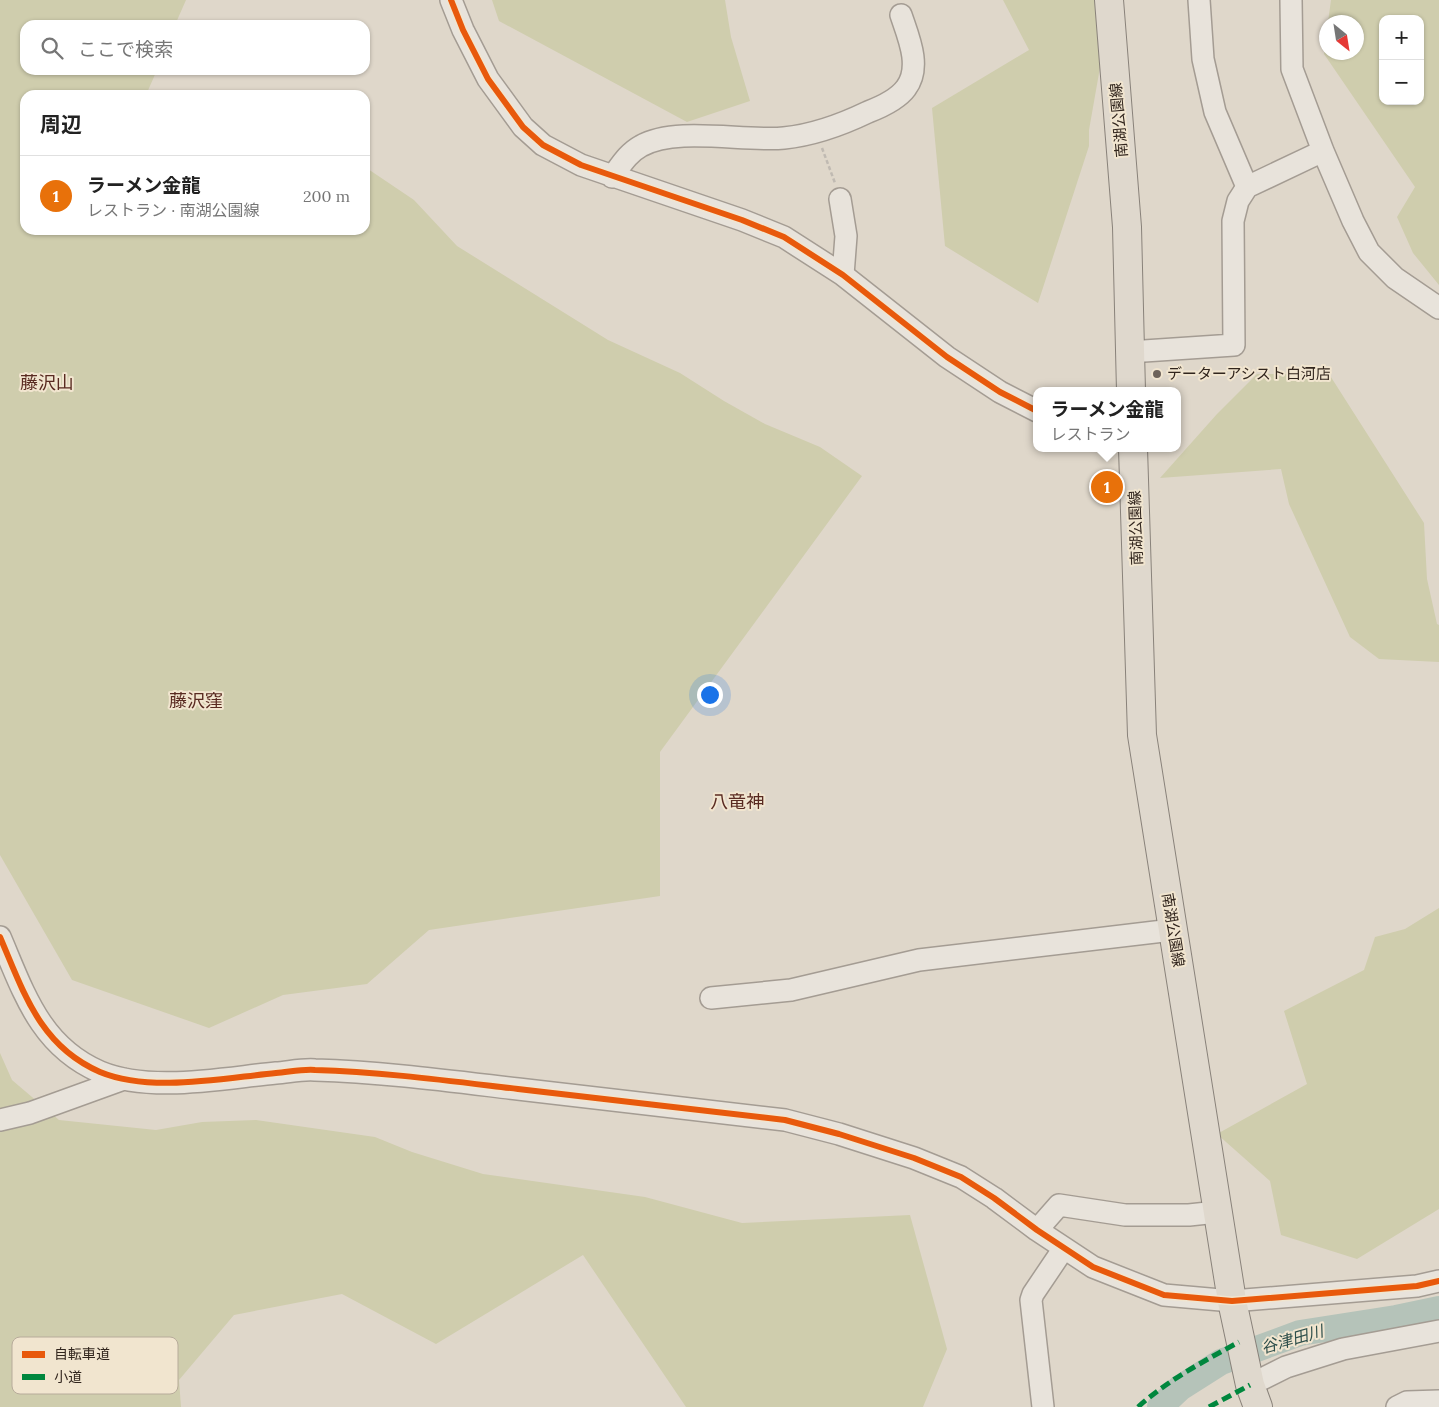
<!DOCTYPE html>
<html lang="ja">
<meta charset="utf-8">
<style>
:root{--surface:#fff;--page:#f6f6f6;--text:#222;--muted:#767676;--line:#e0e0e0;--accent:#6e635a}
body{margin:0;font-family:Lora,"Noto Sans JP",serif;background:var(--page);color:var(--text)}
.controls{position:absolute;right:15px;top:15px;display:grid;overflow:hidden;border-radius:10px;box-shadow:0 1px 4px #0004}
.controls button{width:45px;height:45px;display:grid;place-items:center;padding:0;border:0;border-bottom:1px solid var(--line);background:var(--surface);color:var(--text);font:25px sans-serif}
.compass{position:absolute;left:1319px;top:15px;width:45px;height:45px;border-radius:50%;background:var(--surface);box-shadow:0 1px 4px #0004;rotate:150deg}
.you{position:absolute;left:709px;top:694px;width:18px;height:18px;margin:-12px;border:4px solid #fff;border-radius:50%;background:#1a73e8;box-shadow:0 0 0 8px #1a73e833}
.badge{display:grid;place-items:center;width:32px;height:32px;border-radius:50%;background:var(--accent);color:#fff;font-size:16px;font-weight:700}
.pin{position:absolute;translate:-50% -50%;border:2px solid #fff;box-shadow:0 1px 5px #0006}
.popup{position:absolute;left:1033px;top:387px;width:148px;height:65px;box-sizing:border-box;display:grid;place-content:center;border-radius:10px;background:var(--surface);filter:drop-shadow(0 1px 4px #0005);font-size:16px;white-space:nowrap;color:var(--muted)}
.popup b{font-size:19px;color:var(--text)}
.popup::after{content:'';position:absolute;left:50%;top:100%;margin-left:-10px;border:10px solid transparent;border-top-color:var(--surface)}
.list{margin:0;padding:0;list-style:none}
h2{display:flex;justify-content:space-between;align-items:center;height:65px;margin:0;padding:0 20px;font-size:21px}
h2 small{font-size:16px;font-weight:400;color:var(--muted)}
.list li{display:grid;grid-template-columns:32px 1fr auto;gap:15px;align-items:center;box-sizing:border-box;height:80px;padding:0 20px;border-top:1px solid var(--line)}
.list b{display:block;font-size:19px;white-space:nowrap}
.list p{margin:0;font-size:16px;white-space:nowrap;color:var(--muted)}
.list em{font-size:16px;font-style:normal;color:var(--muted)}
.icon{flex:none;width:28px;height:28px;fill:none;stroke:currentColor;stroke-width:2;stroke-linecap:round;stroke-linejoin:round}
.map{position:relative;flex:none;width:1439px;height:1407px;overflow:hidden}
.search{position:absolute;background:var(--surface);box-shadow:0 1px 4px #0004;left:20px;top:20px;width:350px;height:55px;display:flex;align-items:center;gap:12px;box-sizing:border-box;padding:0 18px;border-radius:15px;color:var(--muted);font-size:19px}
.panel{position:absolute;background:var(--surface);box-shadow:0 1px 4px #0004;left:20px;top:90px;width:350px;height:145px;border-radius:15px}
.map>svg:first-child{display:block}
.green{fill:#cfcdad;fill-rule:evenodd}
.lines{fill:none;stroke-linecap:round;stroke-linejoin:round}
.river{stroke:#b5c3b9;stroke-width:26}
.minor-casing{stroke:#a49c93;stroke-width:24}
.major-casing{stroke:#89827a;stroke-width:30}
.path{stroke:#c0bab2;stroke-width:2.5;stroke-dasharray:4 2.5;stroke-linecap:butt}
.minor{stroke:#e8e3db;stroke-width:21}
.major{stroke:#dfd8cd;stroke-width:28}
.quiet{stroke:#00873e;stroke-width:5;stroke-dasharray:10 5;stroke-linecap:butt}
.cycleway-casing{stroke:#f1e5cf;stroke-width:9}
.cycleway{stroke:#e8590c;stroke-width:6}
.poi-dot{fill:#6e635a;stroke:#f1e5cf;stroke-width:2}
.labels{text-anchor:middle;stroke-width:4;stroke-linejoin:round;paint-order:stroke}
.street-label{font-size:15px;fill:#31251d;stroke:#f1e5cf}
.poi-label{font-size:15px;fill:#31251d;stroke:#f1e5cf;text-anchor:start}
.water-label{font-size:16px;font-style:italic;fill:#2e4f4b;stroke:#f1e5cf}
.quarter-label{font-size:18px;fill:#592a21;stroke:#f1e5cf}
.key{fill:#f1e5cf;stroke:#b7ab9a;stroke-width:1}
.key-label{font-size:14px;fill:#31251d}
</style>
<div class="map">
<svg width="1439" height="1407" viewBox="0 0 1439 1407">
<rect width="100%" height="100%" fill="#dfd7ca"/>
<path class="green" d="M0,0H186L175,25H25V70H157L146,95H25V230H275L291,235L293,230H365V168L368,169L414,200L457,246L608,340L680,373L724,401L765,424L820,447L862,476L660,752V896L429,930L367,984L283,995L209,1028L72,980L0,855Z
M492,0H725L731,37L750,101L687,122L499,21Z
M1003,0H1110L1111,5L1089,130V146L1038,303L945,246L932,108L1029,50Z
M1331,0H1439V285L1413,253L1397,217L1415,187L1324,54L1326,32V52H1356V22H1328ZM1383,19H1420V101H1383Z
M1257,374H1329L1424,523L1427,579L1437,624L1439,625V662L1379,659L1350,637L1289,504L1281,469L1160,478L1217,414Z
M1439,908V1209L1357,1259L1281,1235L1270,1181L1217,1134L1307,1084L1284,1011L1364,970L1375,937L1405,929Z
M0,1053L12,1080L59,1120L156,1130L202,1122L256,1120L375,1137L412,1152L483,1174L645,1197L742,1223L910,1215L947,1349L923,1407H686L583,1255L436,1344L342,1294L234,1315L179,1380L181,1407H0Z"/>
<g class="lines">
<path class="river" d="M1160,1407L1180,1388L1221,1362L1300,1333L1396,1318L1439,1309"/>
<g class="minor-casing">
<path id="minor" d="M451,0L463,30L488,79L523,127L543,145L581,165L742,220L784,237L843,275L947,357L1000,392L1037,411
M1199,0L1203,59L1215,112L1247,187
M1291,0L1292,69L1323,151L1353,221L1369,252L1395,278L1439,308
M612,177C621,165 628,153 641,146C676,126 744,142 784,138C814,135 841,125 868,112C881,107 898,99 906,88C922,67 908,36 901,15
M840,199L846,236L843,275
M1129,352L1234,345L1233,221L1238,201L1247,187L1323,151
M0,937C24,993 40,1046 100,1072C151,1093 223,1078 276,1073C289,1072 302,1069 315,1070C383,1072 450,1081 518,1089C607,1099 696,1110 785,1120L839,1134L914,1158L961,1177L994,1198L1037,1230L1093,1267L1164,1295L1232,1301L1417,1286L1439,1281
M711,998L791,990L919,960L1172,930
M0,1120L30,1113L124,1079
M1037,1230L1059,1205L1125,1215H1189L1217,1212
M1250,1385L1286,1367L1343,1349L1439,1331
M1043,1407L1031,1300L1033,1294L1064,1248
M1397,1407L1407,1402L1439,1401"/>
</g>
<g class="major-casing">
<path id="major" d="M1109,0L1127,227L1131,391
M1133,448L1142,735L1232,1301L1250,1385L1258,1407"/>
</g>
<path class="path" d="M822,148L835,183"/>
<use href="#minor" class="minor"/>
<use href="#major" class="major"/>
<path class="quiet" d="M1138,1407C1168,1380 1204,1361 1239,1342
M1209,1407L1250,1385"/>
<g class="cycleway-casing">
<path id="cycleway" d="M451,0L463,30L488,79L523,127L543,145L581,165L742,220L784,237L843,275L947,357L1000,392L1037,411
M0,937C24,993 40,1046 100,1072C151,1093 223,1078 276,1073C289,1072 302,1069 315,1070C383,1072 450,1081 518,1089C607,1099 696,1110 785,1120L839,1134L914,1158L961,1177L994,1198L1037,1230L1093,1267L1164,1295L1232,1301L1417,1286L1439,1281"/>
</g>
<use href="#cycleway" class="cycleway"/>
</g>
<circle class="poi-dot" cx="1157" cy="374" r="5"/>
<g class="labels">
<g class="street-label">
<text transform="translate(1119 120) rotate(-95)" y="5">南湖公園線</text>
<text transform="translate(1136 528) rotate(-92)" y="5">南湖公園線</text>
<text transform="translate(1173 930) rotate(81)" y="5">南湖公園線</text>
</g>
<g class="poi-label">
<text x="1167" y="379">データーアシスト白河店</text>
</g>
<g class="water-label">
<text transform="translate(1292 1339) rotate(-16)" y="6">谷津田川</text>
</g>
<g class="quarter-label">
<text x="47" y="389">藤沢山</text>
<text x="196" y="707">藤沢窪</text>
<text x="737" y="808">八竜神</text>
</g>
</g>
<rect x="12" y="1337" width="166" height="57" rx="8" class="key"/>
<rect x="22" y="1351" width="23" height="7" fill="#e8590c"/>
<rect x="22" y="1374" width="23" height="6" fill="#00873e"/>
<g class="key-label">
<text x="54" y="1359">自転車道</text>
<text x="54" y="1382">小道</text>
</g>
</svg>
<div class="controls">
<button>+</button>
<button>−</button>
</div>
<svg class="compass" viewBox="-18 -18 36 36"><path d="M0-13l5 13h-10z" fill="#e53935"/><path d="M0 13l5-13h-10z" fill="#767676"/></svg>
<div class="you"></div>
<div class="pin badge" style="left:1107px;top:487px;background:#e8710a">1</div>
<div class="popup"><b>ラーメン金龍</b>レストラン</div>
<div class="search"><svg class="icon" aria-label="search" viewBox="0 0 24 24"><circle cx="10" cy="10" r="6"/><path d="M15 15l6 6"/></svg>ここで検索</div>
<section class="panel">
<h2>周辺<small></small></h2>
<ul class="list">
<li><span class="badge" style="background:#e8710a">1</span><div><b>ラーメン金龍</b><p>レストラン · 南湖公園線</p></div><em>200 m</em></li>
</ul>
</section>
</div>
